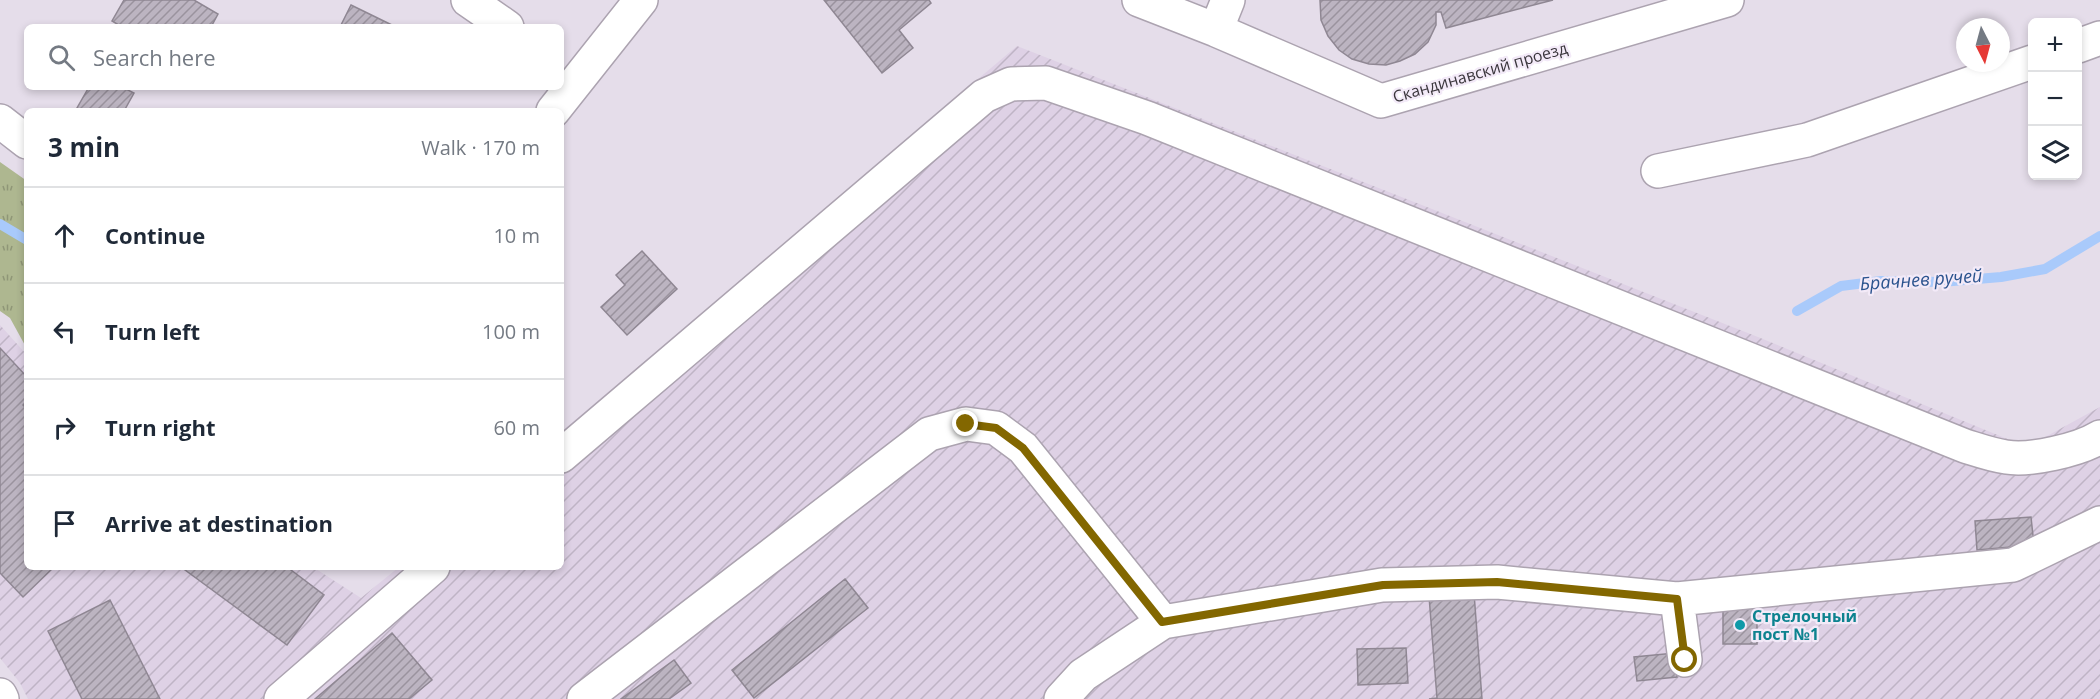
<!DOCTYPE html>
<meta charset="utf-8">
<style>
:root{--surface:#fff;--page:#f2f2f3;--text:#1f2937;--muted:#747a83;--line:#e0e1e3}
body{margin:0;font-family:"Open Sans",sans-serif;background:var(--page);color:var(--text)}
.controls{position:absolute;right:18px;top:18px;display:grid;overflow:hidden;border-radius:9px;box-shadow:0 3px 9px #0003}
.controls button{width:54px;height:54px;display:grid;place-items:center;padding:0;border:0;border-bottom:2px solid var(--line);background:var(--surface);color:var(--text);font:30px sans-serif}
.compass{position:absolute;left:1956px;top:18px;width:54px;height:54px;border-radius:50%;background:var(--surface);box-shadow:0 3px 9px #0003;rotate:174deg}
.stop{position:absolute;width:18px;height:18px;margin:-14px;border:4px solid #836700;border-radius:50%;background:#fff}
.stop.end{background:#836700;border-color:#fff;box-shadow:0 2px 6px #0008}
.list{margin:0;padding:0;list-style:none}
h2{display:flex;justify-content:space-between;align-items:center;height:78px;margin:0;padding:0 24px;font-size:26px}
h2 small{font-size:20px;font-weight:400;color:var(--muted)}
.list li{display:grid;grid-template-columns:39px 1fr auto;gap:18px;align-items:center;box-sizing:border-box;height:96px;padding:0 24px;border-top:2px solid var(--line)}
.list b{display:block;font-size:22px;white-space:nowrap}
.list em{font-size:20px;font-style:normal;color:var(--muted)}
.icon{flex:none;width:33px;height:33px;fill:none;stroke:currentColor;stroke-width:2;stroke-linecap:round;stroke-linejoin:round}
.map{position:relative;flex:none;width:2100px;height:699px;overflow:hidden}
.search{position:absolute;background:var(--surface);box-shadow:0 3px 9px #0003;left:24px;top:24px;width:540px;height:66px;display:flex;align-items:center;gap:15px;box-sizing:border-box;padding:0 21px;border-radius:9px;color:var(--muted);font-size:22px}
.panel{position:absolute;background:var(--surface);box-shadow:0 3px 9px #0003;left:24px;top:108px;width:540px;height:462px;border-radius:9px}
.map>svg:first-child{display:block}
.industrial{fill:url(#industrial-furrows)}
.grass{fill:url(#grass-tufts)}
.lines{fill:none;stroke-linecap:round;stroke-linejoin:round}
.stream{stroke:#a9cafb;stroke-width:10}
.building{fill:url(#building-hatch);stroke:#8f8793;stroke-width:1.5}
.minor-casing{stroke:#aca3b0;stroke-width:36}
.minor{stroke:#fff;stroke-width:33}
.route{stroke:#836700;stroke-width:8}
.culture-dot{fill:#0f9aa8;stroke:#f3eaf8;stroke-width:2}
.labels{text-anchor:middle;stroke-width:4.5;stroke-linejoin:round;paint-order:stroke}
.street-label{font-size:16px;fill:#3a363c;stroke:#f3eaf8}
.culture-label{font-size:16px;font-weight:bold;fill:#0d838f;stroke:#f3eaf8;text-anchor:start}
.water-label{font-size:18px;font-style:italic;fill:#2b538e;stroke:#f3eaf8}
</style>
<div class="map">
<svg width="2100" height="699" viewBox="0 0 2100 699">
<defs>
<pattern id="industrial-furrows" width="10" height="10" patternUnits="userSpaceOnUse" patternTransform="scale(1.5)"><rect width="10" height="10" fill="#ded1e5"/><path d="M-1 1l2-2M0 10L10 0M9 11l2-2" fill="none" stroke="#bfb4c5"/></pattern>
<pattern id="grass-tufts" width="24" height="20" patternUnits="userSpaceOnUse" patternTransform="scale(1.5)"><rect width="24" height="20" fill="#aeb790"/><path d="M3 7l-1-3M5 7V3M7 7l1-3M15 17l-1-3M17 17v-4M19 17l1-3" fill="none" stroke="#8f9677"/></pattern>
<pattern id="building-hatch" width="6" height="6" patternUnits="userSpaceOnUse" patternTransform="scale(1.5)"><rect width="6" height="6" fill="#bcb4c1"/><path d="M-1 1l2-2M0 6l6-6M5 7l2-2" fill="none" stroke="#9a939e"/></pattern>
</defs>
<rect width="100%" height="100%" fill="#e5ddea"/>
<path class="industrial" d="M1017,46L1758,337L2027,447L2100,407V699H28L20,683L0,658V325L27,355V567H313L361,598L399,567H561V432Z"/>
<path class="grass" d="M0,162L27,181V349L10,318L0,311Z"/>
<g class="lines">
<path class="stream" d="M0,224L27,240
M1797,311L1841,286L1881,281L1941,282L2001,277L2045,269L2100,236"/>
</g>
<path class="building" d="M124,0H194L218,14L211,27H122L112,21Z
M824,0H929L931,3L899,30L913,48L882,73Z
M1320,0H1553L1446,28L1441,12H1436V25L1428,42L1415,54L1400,61L1386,65L1369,64L1352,59L1339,50L1328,36L1321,20Z
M351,5L396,27H340Z
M89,87H122L134,93L124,111H83L77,108Z
M642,251L677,289L627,335L601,307L625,285L616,275Z
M0,348L27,377V401L23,405L27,409V567H54L23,597L0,573Z
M2031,517L2034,545L1977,550L1975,521Z
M181,567H287L324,595L287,645Z
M845,579L868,608L754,698L732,670Z
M1474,593L1482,699H1429L1437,698L1429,596Z
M110,600L160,699H82L48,631Z
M1723,605H1757V644H1723Z
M392,633L432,680L409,699H315Z
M1406,648L1408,683L1358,685L1357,649Z
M1675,653L1677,677L1637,681L1634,657Z
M674,660L691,683L669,699H621Z"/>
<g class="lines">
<g class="minor-casing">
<path id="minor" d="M468,0L507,27
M1139,0L1216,30L1381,101L1727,0
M1216,30L1228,0
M2078,46L2100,38
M553,111L641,0
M0,121L27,142
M1658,171L1807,140L2032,62
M561,456L984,96L1011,84L1046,83L1147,118L1965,446C1978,450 1992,455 2006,457C2030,461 2079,450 2100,437
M1677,599L2013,565L2100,523
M0,695L2,699
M281,699L433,567
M584,699L929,434L966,424L996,428L1023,448L1163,622L1382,585L1497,582L1677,599L1685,660
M1061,699L1083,675L1163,622"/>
</g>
<use href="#minor" class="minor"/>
</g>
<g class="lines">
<path class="route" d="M966,424L996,428L1023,448L1162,622L1383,585L1497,582L1677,599L1685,660"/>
</g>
<circle class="culture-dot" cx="1740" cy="625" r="6"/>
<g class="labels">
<g class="street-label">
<text transform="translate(1480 72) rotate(-16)" y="6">Скандинавский проезд</text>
</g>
<g class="culture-label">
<text x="1752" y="622">Стрелочный<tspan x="1752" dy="18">пост №1</tspan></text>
</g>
<g class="water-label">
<text transform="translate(1921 280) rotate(-4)" y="6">Брачнев ручей</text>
</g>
</g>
</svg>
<div class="controls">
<button>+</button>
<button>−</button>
<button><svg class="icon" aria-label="layers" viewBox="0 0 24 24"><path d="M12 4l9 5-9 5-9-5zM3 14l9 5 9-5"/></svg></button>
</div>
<svg class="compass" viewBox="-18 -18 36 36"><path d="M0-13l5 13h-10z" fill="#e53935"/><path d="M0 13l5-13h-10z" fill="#747a83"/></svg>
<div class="stop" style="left:1685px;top:660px"></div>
<div class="stop end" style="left:966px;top:424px"></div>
<div class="search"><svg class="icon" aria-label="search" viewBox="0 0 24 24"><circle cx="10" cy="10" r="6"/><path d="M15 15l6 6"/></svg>Search here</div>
<section class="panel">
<h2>3 min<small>Walk · 170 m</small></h2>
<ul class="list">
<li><svg class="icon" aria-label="ahead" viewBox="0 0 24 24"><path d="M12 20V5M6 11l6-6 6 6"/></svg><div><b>Continue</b></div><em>10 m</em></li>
<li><svg class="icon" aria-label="left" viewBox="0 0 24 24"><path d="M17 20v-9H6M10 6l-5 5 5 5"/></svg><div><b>Turn left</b></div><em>100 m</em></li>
<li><svg class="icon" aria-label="right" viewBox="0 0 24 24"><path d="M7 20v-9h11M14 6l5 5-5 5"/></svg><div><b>Turn right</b></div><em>60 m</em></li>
<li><svg class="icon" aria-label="arrive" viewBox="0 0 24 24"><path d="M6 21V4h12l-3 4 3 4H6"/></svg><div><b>Arrive at destination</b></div></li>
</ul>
</section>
</div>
